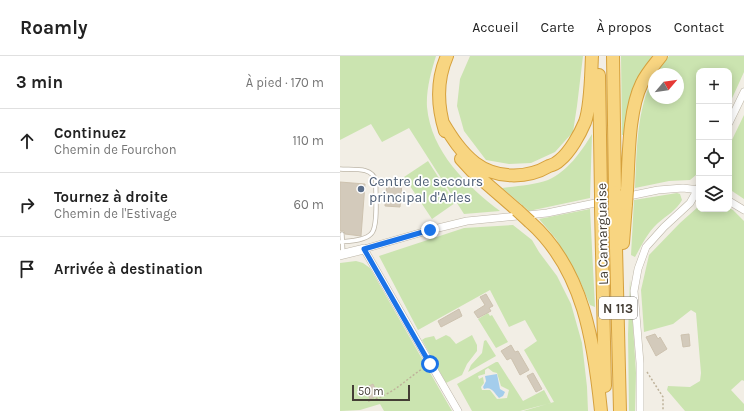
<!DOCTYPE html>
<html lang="fr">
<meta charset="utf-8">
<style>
:root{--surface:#fff;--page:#f6f6f6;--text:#222;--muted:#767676;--line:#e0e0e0}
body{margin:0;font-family:Karla,sans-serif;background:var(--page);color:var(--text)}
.controls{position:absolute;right:12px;top:12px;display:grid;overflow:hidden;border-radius:8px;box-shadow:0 2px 10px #0003}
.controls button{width:36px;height:36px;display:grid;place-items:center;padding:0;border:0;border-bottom:1px solid var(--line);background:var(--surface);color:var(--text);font:20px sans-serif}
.compass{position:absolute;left:308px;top:12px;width:36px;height:36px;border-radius:50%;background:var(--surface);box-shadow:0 2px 10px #0003;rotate:61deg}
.scale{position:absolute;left:12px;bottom:10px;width:58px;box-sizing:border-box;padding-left:4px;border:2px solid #443e35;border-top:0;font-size:11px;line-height:14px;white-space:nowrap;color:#443e35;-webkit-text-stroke:3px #fff;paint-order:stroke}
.stop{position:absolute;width:12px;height:12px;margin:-9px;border:3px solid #1a73e8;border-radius:50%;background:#fff}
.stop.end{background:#1a73e8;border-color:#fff;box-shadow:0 1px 4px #0008}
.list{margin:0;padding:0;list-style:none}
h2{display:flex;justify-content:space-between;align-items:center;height:52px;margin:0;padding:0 16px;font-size:17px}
h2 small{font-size:13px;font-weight:400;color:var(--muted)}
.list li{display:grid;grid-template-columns:26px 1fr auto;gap:12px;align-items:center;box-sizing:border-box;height:64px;padding:0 16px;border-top:1px solid var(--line)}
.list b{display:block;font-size:15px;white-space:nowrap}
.list p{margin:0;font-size:13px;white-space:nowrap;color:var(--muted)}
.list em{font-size:13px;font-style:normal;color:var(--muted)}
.icon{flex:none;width:22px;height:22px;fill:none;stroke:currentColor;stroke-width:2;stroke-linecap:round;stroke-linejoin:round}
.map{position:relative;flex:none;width:404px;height:355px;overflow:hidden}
header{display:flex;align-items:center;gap:24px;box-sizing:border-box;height:56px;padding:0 20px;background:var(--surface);border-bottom:1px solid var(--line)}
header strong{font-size:19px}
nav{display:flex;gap:22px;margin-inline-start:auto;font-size:14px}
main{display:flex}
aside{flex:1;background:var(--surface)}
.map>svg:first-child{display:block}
.green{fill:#cbe4b0;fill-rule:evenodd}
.water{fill:#a4cdec}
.building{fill:#d3cabb;stroke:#cdc2af}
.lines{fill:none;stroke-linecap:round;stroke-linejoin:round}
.service-casing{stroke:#bdb6a8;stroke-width:5}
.minor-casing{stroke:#bdb6a8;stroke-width:8}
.tertiary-casing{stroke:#bdb6a8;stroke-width:10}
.trunk-casing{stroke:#d5a03c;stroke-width:14}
.path{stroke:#beb29a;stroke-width:1.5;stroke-dasharray:2 2;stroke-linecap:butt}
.service{stroke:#fff;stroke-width:3.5}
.minor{stroke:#fff;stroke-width:7}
.tertiary{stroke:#fff;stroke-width:9}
.trunk{stroke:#f8d581;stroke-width:12}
.trunk-bridge-casing{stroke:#d5a03c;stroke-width:14;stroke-linecap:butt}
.trunk-bridge{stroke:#f8d581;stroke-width:12}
.route{stroke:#1a73e8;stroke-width:5}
.service-dot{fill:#5c6f8a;stroke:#fff;stroke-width:1.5}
.labels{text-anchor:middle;stroke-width:3.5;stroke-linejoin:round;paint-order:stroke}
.shield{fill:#fff;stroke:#7c7872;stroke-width:1}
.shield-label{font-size:13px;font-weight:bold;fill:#443e35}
.service-label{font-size:14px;fill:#4e5e75;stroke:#fff;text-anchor:start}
.street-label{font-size:14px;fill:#443e35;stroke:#fff}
</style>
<header>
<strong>Roamly</strong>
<nav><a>Accueil</a><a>Carte</a><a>À propos</a><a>Contact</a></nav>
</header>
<main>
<aside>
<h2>3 min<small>À pied · 170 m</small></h2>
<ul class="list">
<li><svg class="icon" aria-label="ahead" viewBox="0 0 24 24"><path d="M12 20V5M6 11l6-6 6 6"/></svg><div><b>Continuez</b><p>Chemin de Fourchon</p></div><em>110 m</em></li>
<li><svg class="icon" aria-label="right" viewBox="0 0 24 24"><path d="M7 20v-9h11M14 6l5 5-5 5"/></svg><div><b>Tournez à droite</b><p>Chemin de l'Estivage</p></div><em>60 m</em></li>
<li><svg class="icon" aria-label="arrive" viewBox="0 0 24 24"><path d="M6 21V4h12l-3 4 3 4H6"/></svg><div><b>Arrivée à destination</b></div></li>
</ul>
</aside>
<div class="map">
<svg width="404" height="355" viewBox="0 0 404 355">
<rect width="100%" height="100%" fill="#f2eee5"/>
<path class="green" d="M0,0H96C91,16 86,34 87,51C91,96 127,130 160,155L124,158L69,72L42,86L31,68L0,84Z
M130,0H243L237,50L233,76L215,96L191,107L169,108L146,104L124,75L117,50L120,23Z
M281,0H312L300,18L291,39L286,79H282Z
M329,0H404V16L389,49V15H359V113L356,119L350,124L329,125L295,132C297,94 296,55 314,19V42H338V18H315Z
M404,59V143L389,133V90Z
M252,78L250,142L189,155L162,132C177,130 194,129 208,124C228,115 241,96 252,78Z
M88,105L115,147L92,163L64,121Z
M337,137L340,138L342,144C337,154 326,160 318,167C307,177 302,189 295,201L291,199L294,144Z
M359,150V153L389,152L393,154L404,165V325L402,324L391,334L404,348V355H345L327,334L328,330L350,331L360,325L361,317L356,257L351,254L333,268L304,276L301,234L309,199L340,167Z
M250,153L255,251L250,249L239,223L216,183L199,163Z
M173,169L192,184L199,196L217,220L231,248L242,287L247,331L248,355H183L214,346L184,294L197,285L185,264L169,271L150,234L78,274L39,200L124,172Z
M16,205L23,207L30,212L112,355H44L40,348L20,354L0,355V207Z
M290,223L296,317L295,355H289L288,278Z
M148,257L150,260L152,259L168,286L156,292L138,263Z
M106,279L110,281L116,288L132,279L137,289V295L127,308L122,319L106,327L82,284L85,282L94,280L96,284Z
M146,284L156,300L128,316L131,309L142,297L144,285Z
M156,306H158L183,345L204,334L211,347L180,355H132L117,328ZM148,312L153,316L157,317L161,330L169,334L167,342L157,343L150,334H142L141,331L144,327L143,321L139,323L138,320L145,318V314Z"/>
<path class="water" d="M157,318L160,333L165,336L163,340L159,342C154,337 152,330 144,333L143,331L146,325L145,320Z"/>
<path class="building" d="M0,126L25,128L21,180L5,178L4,175H0Z
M47,126L62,127L60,151L45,150Z
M146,238L153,250L149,252L151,255L138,262L134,256L145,249L140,241Z
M119,253L122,260L101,271L98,265Z
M315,278L318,283L320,281L327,293L316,300L306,281Z
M349,278L350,290L343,291L341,279Z
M171,289L175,296L178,295L189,314L180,319L171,302L167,304L161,295Z
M193,317L202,333L196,336L187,320Z
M33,328L38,339L30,343L25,332Z"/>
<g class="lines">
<g class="service-casing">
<path id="service" d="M0,113C12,114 32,110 36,125C35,136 39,171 31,178C24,185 9,185 0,186
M2,178L3,198"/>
</g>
<g class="minor-casing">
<path id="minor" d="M389,67L404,36
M389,145L404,154
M118,355L24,193L90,174L127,165L207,157L318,134L343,132L359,134
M300,355V307L294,235L298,213L306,191L324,171L350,147L359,131"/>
</g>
<g class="tertiary-casing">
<path id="tertiary" d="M0,199L24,193"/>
</g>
<g class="trunk-casing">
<path id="trunk" d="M273,0L275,136
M259,19L261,139
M103,67C112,82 121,96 135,107C156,123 187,123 209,110C213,109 217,107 220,104C230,96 240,78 245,66C251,49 251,19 252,0
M105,75C97,49 96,25 107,0
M121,103L132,115L177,154
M287,134C289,102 288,55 302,27C306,18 314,9 321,0
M275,150L280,355
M261,153L265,330
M190,166C244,214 254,287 261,355
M283,187L286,148"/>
</g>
<path class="path" d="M307,316L323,341V355
M28,345C55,338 63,325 85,311"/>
<use href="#service" class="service"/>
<use href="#minor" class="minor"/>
<use href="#tertiary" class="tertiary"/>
<use href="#trunk" class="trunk"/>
<g class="trunk-bridge-casing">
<path id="trunk-bridge" d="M275,136V150
M261,139V153
M286,148L287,134
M177,154L190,166"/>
</g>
<use href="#trunk-bridge" class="trunk-bridge"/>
</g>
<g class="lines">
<path class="route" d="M90,174L24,193L90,308"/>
</g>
<circle class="service-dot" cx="21" cy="133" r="4"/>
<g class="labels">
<rect class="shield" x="259" y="241" width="38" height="22" rx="3"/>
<g class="shield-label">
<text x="278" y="257">N 113</text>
</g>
<g class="service-label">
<text x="29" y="130">Centre de secours<tspan x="29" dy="16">principal d'Arles</tspan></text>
</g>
<g class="street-label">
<text transform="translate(262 178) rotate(-91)" y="5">La Camarguaise</text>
</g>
</g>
</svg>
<div class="controls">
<button>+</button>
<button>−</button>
<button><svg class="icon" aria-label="locate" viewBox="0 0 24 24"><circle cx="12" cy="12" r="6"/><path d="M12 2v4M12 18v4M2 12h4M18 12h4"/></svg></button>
<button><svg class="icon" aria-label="layers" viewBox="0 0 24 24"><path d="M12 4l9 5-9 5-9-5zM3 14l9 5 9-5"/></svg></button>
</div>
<svg class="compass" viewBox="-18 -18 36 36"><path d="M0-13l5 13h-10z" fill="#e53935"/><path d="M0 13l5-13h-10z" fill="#767676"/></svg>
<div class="scale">50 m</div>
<div class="stop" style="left:90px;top:308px"></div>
<div class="stop end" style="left:90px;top:174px"></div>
</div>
</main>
